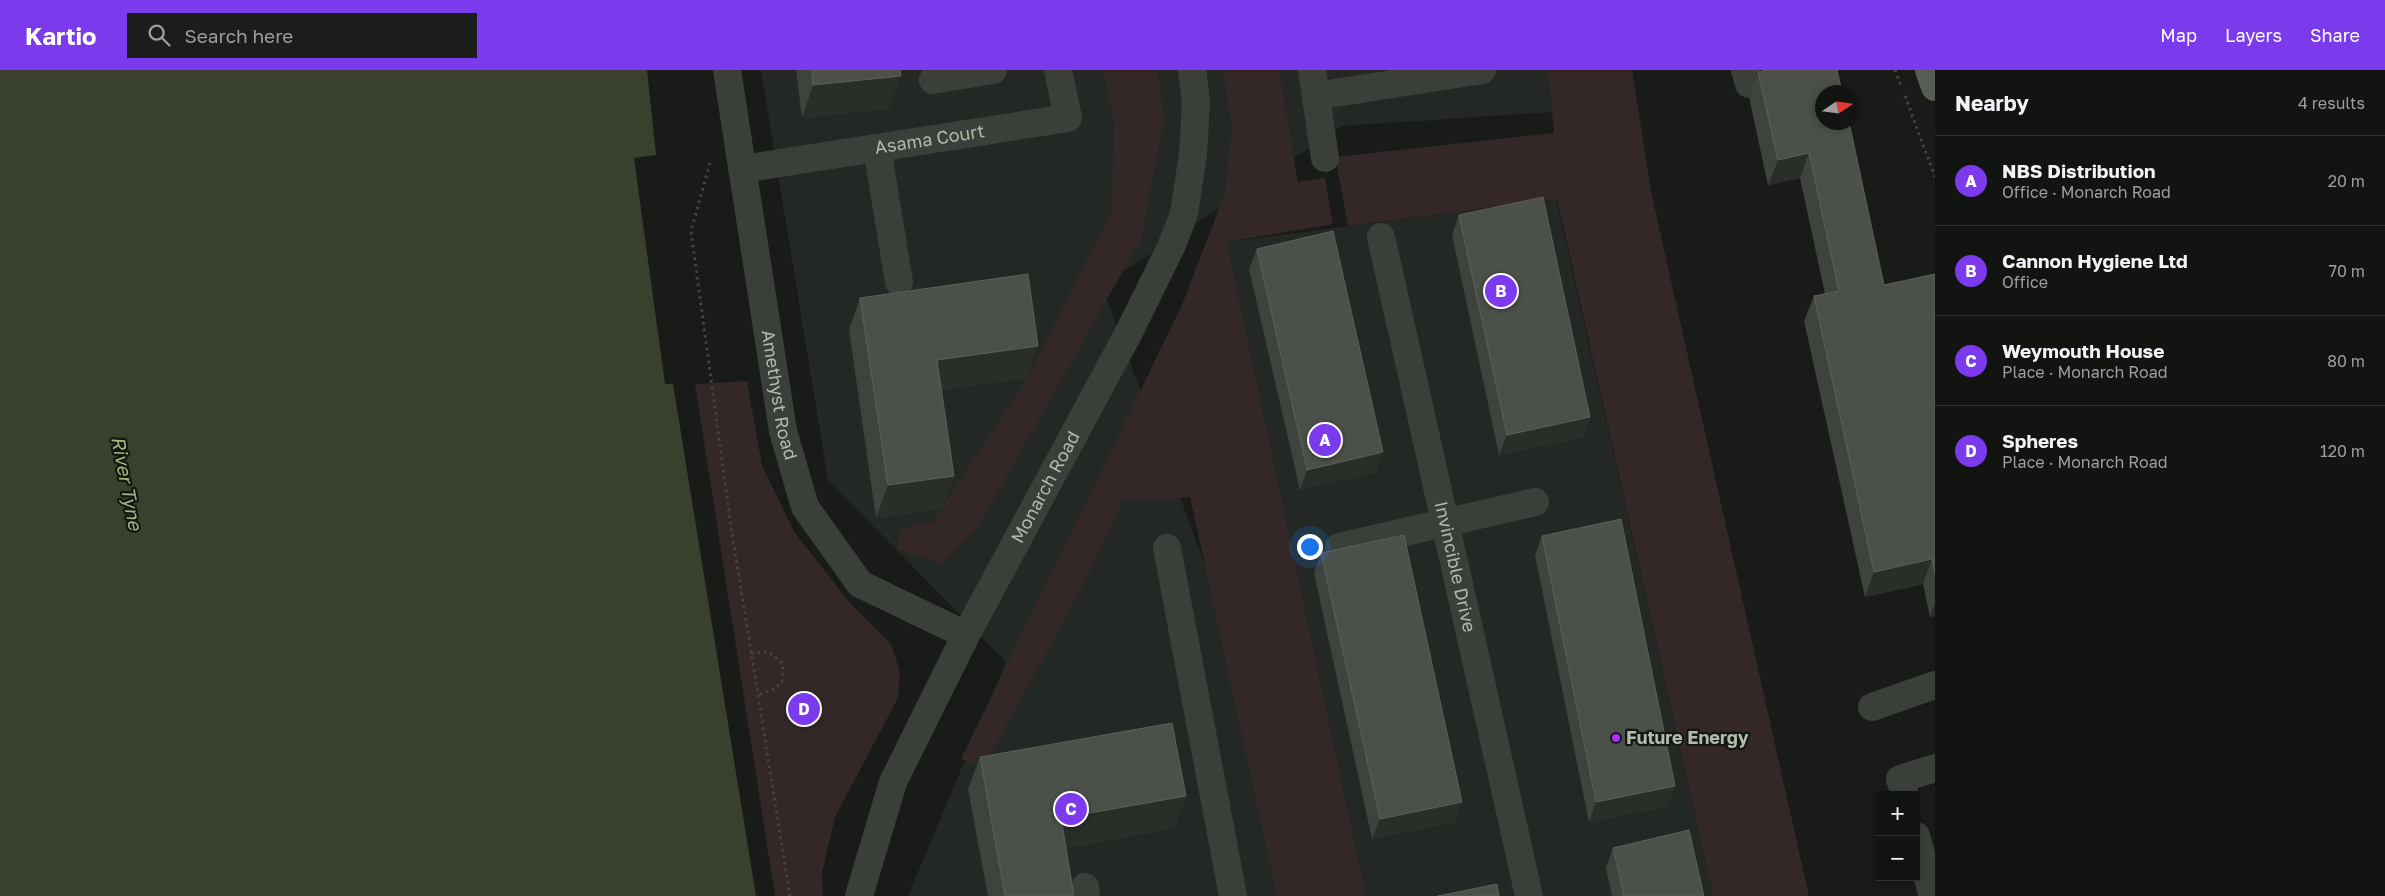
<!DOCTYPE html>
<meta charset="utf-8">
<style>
:root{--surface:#121412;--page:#1b1d1b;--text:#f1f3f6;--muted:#9c9e9f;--line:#313332;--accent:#7c3aed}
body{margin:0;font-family:"Golos Text",sans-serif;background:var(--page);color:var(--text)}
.controls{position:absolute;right:15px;bottom:15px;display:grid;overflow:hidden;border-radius:0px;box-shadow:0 2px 8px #0003}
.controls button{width:45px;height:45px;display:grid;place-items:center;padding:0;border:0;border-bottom:1px solid var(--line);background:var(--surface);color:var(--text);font:25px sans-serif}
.compass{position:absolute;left:1815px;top:15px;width:45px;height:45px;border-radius:50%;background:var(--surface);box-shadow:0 2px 8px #0003;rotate:77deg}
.you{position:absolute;left:1309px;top:476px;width:18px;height:18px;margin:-12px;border:4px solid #fff;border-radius:50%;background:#1a73e8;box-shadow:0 0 0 8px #1a73e833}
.badge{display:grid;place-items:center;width:32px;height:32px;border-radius:50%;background:var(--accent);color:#fff;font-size:16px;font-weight:700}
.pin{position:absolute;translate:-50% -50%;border:2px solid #fff;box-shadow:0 1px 5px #0006}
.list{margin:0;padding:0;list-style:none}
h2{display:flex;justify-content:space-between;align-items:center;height:65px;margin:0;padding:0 20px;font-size:21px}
h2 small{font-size:16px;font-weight:400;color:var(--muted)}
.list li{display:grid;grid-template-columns:32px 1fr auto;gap:15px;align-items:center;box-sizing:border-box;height:90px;padding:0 20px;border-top:1px solid var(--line)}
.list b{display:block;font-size:19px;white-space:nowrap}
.list p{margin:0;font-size:16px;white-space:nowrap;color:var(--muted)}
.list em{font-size:16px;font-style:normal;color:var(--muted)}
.icon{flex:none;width:28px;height:28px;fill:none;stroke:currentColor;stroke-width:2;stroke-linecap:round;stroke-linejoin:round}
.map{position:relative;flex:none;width:1935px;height:826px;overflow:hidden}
header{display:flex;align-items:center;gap:30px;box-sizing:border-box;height:70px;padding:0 25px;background:var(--accent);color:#fff}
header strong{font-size:24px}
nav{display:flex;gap:28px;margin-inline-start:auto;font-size:18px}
.search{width:350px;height:45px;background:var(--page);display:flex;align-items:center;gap:12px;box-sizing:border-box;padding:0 18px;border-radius:0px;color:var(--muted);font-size:19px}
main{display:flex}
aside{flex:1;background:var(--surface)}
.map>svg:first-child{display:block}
.built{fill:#242824}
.green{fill:#332827}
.water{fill:#39402d}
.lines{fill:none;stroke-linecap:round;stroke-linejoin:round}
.path{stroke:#41473f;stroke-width:3;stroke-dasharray:2.5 4;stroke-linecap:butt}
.minor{stroke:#3a4039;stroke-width:28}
.major{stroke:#575f54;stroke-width:28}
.wall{fill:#3f433d}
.shaded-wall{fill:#2a2e29}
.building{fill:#4b5049;stroke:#5b6158}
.poi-dot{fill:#aa2cff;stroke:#131613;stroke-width:2}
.labels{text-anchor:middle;stroke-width:4.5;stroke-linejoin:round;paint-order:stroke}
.street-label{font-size:18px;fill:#b0bba9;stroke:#131613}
.poi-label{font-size:18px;font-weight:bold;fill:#b0bba9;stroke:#131613;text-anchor:start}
.water-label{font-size:19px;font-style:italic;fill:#a1b97e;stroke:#131613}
</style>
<header>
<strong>Kartio</strong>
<div class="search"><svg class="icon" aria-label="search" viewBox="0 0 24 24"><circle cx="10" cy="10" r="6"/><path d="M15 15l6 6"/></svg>Search here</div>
<nav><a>Map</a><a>Layers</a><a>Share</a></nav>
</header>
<main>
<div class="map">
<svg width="1935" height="826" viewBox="0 0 1935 826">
<rect width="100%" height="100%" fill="#181b18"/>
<path class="built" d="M761,0H1561L1566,41L1342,56L1102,216L1327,826H908L1006,592L828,410Z
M1556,129L1713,826H1366L1227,172Z"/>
<path class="green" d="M1103,0H1157L1164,49L1141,169L980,454L943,494L897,480L900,458L932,453L1024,314L1112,140L1114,53Z
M1223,0H1279L1298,112L1325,108L1333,154L1227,172L1366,826H1277L1190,427L1123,431L1084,514L984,696L961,689L1182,235L1225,123L1232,57Z
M1548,0H1632L1652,126L1809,826H1713L1557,129L1348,156L1335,87L1554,63Z
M747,311L762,396L795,463L850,533L891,574L900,602L898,628L835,747L822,803L823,826H775L695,314Z"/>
<path class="water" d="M0,0H647L656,85L634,88L665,314H673L756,826H0Z"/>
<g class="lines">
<path class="path" d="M1895,0L1902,18
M1905,26L1935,107
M710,93L691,161L730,450L790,826
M751,583L769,582L783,594L782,612L774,619L757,625"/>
<g class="minor">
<path id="s1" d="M727,0L783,361L805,437L860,514L966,565"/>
<path d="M1312,0L1325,88"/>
<path d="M1745,0L1749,14"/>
<path d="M933,10L993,0"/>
<path d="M1316,26L1482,0"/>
<path d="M877,78L899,212"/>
<path id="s2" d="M742,99L1068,48L1058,0"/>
<path id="s3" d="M1381,167L1529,826"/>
<path d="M1339,477L1535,432"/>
<path d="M1167,478L1233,826"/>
<path d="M1872,637L1935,615"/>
<path d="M1905,725L1900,709L1935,698"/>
<path d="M1916,766L1933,826"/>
<path d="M1085,817L1086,826"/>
<path id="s4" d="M859,826L893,712L966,565L1128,264L1171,177L1184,144L1193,84L1196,32L1192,0"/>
</g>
<path class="major" d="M1929,0L1935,17"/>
</g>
<path class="wall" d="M796,0H900L889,38L802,48Z
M1767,0L1884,215L1935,204V546L1930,547L1923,514L1865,527L1804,251L1814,226L1825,224L1800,108L1768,115L1749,27L1758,2Z
M1459,145L1590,347L1583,367L1499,385L1452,165Z
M1257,179L1376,402L1300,420L1249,199Z
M860,228L1027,308L941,320L954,406L942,438L876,448L849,260Z
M1542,466L1675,716L1668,736L1589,752L1535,485Z
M1321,483L1455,752L1372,769L1314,503Z
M980,687L1186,726L1174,758L1066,778L1074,826H988L968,719Z
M1613,778L1704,826H1612L1606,798Z"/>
<path class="shaded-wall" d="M901,6L889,38L802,48L813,15Z
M1809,83L1800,108L1768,115L1778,90Z
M1038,276L1027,308L925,323L937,290Z
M1590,347L1583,367L1499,385L1507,365Z
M1383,382L1376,402L1300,420L1307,400Z
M954,406L942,438L876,448L888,415Z
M1932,489L1923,514L1865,527L1874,502Z
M1935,533V546L1930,547Z
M1675,716L1668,736L1589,752L1596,732Z
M1186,726L1174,758L1049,781L1061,748Z
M1462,732L1455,752L1372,769L1380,749Z"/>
<path class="building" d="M812,0H900L901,6L813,15Z
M1767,0H1837L1842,22H1822V52H1849L1884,215L1935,204V504L1932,489L1874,502L1814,226L1839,221L1809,83L1778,90L1758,2Z
M1543,127L1590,347L1507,365L1459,145Z
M1333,161L1383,382L1307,400L1257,179Z
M1028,204L1038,276L937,290L954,406L888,415L860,228Z
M1621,449L1675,716L1596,732L1542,466Z
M1404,465L1462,732L1380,749L1321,483Z
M1172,653L1186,726L1061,748L1074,826H1005L980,687Z
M1689,760L1704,826H1624L1613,778Z
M1497,814L1499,826H1438Z"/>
<circle class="poi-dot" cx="1616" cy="668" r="5"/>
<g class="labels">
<g class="street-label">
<text dy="6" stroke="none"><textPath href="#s2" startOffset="190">Asama Court</textPath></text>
<text dy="6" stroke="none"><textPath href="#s1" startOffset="329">Amethyst Road</textPath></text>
<text dy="6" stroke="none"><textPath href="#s4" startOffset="451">Monarch Road</textPath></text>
<text dy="6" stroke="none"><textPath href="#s3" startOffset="338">Invincible Drive</textPath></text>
</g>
<g class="poi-label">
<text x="1626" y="674">Future Energy</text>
</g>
<g class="water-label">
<text transform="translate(127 413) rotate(79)" y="7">River Tyne</text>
</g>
</g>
</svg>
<div class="controls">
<button>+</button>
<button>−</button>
</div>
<svg class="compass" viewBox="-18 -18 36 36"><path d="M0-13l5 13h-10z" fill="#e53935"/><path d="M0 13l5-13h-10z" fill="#9c9e9f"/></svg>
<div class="you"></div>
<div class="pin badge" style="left:1325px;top:370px">A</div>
<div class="pin badge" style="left:1501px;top:221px">B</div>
<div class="pin badge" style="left:1071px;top:739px">C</div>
<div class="pin badge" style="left:804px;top:639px">D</div>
</div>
<aside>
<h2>Nearby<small>4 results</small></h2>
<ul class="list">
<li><span class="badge">A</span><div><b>NBS Distribution</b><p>Office · Monarch Road</p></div><em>20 m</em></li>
<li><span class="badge">B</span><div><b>Cannon Hygiene Ltd</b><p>Office</p></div><em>70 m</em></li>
<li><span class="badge">C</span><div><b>Weymouth House</b><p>Place · Monarch Road</p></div><em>80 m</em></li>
<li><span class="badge">D</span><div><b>Spheres</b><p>Place · Monarch Road</p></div><em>120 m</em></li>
</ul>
</aside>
</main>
